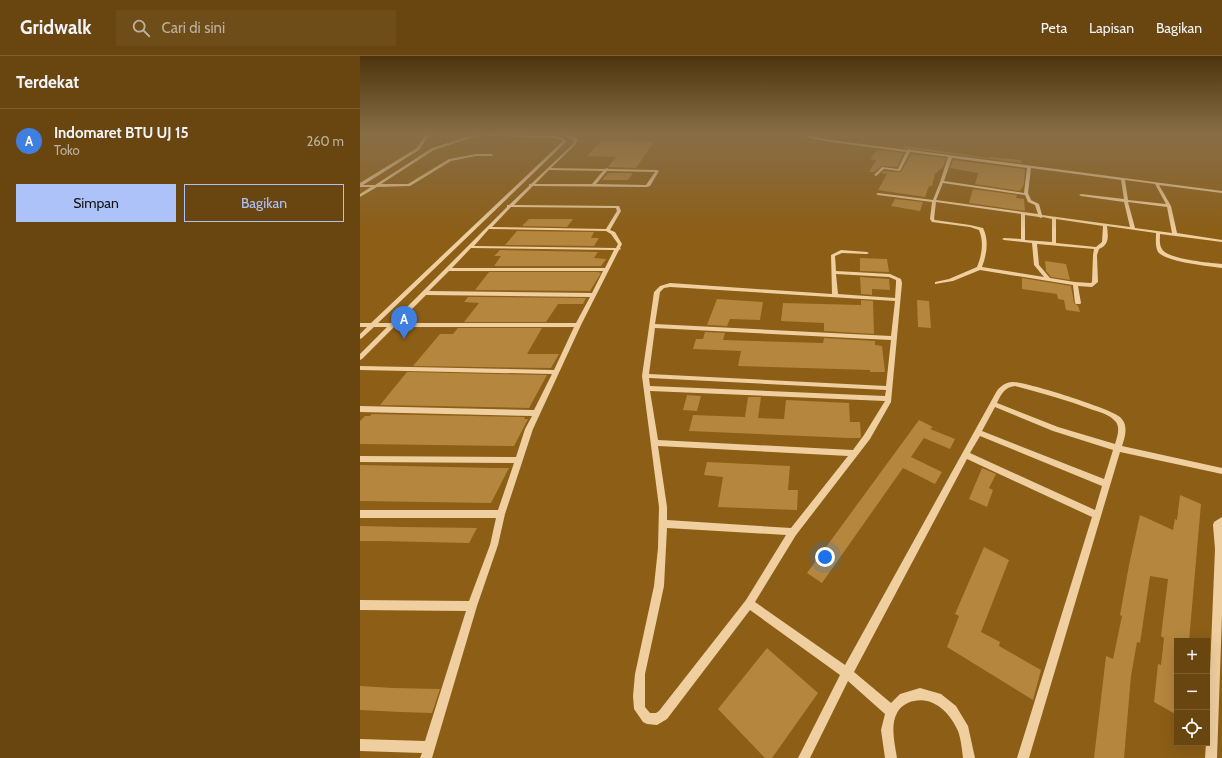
<!DOCTYPE html>
<html lang="id">
<meta charset="utf-8">
<style>
:root{--surface:#694610;--page:#6e4d19;--text:#f1f3f6;--muted:#bdb19f;--line:#7c5e30;--accent:#aec2fa}
body{margin:0;font-family:Cabin,sans-serif;background:var(--page);color:var(--text)}
.controls{position:absolute;right:12px;bottom:12px;display:grid;overflow:hidden;border-radius:0px;box-shadow:0 4px 16px #0002}
.controls button{width:36px;height:36px;display:grid;place-items:center;padding:0;border:0;border-bottom:1px solid var(--line);background:var(--surface);color:var(--text);font:20px sans-serif}
.you{position:absolute;left:465px;top:501px;width:14px;height:14px;margin:-10px;border:3px solid #fff;border-radius:50%;background:#1a73e8;box-shadow:0 0 0 6px #1a73e833}
.badge{display:grid;place-items:center;width:26px;height:26px;border-radius:50%;background:var(--accent);color:#fff;font-size:13px;font-weight:700}
.pin{position:absolute;translate:-50% -33px;filter:drop-shadow(0 1px 2px #0008)}
.pin::after{content:'';position:absolute;top:21px;width:14px;height:12px;background:inherit;clip-path:polygon(0 0,100% 0,50% 100%)}
.list{margin:0;padding:0;list-style:none}
h2{display:flex;justify-content:space-between;align-items:center;height:52px;margin:0;padding:0 16px;font-size:17px}
h2 small{font-size:13px;font-weight:400;color:var(--muted)}
.list li{display:grid;grid-template-columns:26px 1fr auto;gap:12px;align-items:center;box-sizing:border-box;height:64px;padding:0 16px;border-top:1px solid var(--line)}
.list b{display:block;font-size:15px;white-space:nowrap}
.list p{margin:0;font-size:13px;white-space:nowrap;color:var(--muted)}
.list em{font-size:13px;font-style:normal;color:var(--muted)}
.actions{display:flex;gap:8px;padding:12px 16px}
.actions a{flex:1;padding:9px 0;border:1px solid var(--accent);border-radius:0px;text-align:center;font-size:14px;color:var(--accent)}
.actions .main{background:var(--accent);color:#111}
.icon{flex:none;width:22px;height:22px;fill:none;stroke:currentColor;stroke-width:2;stroke-linecap:round;stroke-linejoin:round}
.map{position:relative;flex:none;width:862px;height:702px;overflow:hidden}
header{display:flex;align-items:center;gap:24px;box-sizing:border-box;height:56px;padding:0 20px;background:var(--surface);border-bottom:1px solid var(--line)}
header strong{font-size:19px}
nav{display:flex;gap:22px;margin-inline-start:auto;font-size:14px}
.search{width:280px;height:36px;background:var(--page);display:flex;align-items:center;gap:10px;box-sizing:border-box;padding:0 14px;border-radius:0px;color:var(--muted);font-size:15px}
main{display:flex}
aside{flex:1;background:var(--surface)}
.map>svg:first-child{display:block}
.building{fill:#b4863e}
.lines{fill:none;stroke-linecap:round;stroke-linejoin:round}
.minor{fill:#efcf9f;fill-rule:evenodd}
</style>
<header>
<strong>Gridwalk</strong>
<div class="search"><svg class="icon" aria-label="search" viewBox="0 0 24 24"><circle cx="10" cy="10" r="6"/><path d="M15 15l6 6"/></svg>Cari di sini</div>
<nav><a>Peta</a><a>Lapisan</a><a>Bagikan</a></nav>
</header>
<main>
<aside>
<h2>Terdekat<small></small></h2>
<ul class="list">
<li><span class="badge" style="background:#3f7fe0">A</span><div><b>Indomaret BTU UJ 15</b><p>Toko</p></div><em>260 m</em></li>
</ul>
<div class="actions"><a class="main">Simpan</a><a>Bagikan</a></div>
</aside>
<div class="map">
<svg width="862" height="702" viewBox="0 0 862 702">
<rect width="100%" height="100%" fill="#8c5e16"/>
<path class="building" d="M241,85L294,86L276,112L248,111L256,101L227,100Z
M545,90L629,102V101L661,104V107L543,92Z
M517,94L544,97L537,111L522,110L514,116H509L516,104L510,103Z
M551,98L586,102L583,111L575,118L572,130H569L565,141L518,134L527,118L521,117L524,115L541,116Z
M593,104L665,113L664,128L660,135L615,128L618,117L590,112Z
M248,117H273L268,124H242Z
M613,133L657,139L656,142L664,143L665,155L609,147Z
M535,143L563,146L560,155L531,150Z
M169,163H213L207,171L162,170Z
M157,175L234,176L231,182H239L234,190L145,189Z
M140,194L238,196L234,202L246,203L241,210H134L141,200H134Z
M500,202L527,203L529,216L500,215Z
M685,205L706,208L710,224L691,221L686,215Z
M129,216H238L241,217L230,235L115,234Z
M500,221L529,223L530,234L512,233V239L501,238Z
M662,222L711,230L714,247L718,250L720,256L706,254L704,244L698,243L697,238L662,233Z
M108,241L226,242L223,248H198L186,266H104L119,247L104,246Z
M357,243L403,246L400,264L370,263L367,270L347,269Z
M501,244L513,245L514,278L464,275V267L421,265L423,247L501,249Z
M557,244L569,245L571,272L558,271Z
M98,272H182L167,298H199L191,312L53,310L80,278H93Z
M345,276L365,277L363,284L463,287L464,282L515,285V289L522,290L525,316H510V314L378,310L381,295L333,293L336,283H343Z
M47,316L187,319L169,352L20,349Z
M327,339L341,340L337,355L323,354Z
M388,341H401L398,362L424,363L426,344L489,347L490,366H500L501,381L500,382H489L329,375L333,359L385,361Z
M12,358L165,361L164,363H168L154,390L0,388V365L5,360H10Z
M559,364L573,371L570,373L595,383L590,393L564,382L551,401L582,416L575,428L543,412L462,527L447,517Z
M347,406L430,410L428,434H438L437,454L358,451L363,421L344,419Z
M0,409L135,412H149L131,447L0,445Z
M622,412L636,418L629,432L633,434L627,451L609,443Z
M820,439L841,448L829,585H817V659L794,646L798,608L801,609L804,582L801,580L808,523L790,520L780,587L777,586L771,620L764,702H734L746,600L753,603L762,560L760,559L769,509L780,459L813,474L815,463L817,464Z
M0,470L43,471L117,472L109,487L20,485H0Z
M624,491L649,504L621,576L640,586L639,590L681,614L673,644L587,591L599,560L595,558Z
M407,592L458,637L412,702H405L358,653Z
M0,630L33,632L80,633L72,657L41,656L0,654Z"/>
<g class="lines">
<path class="minor" d="M66,78H70L59,94L3,129H15L72,92L116,78L194,80L201,81L207,85L18,267H31L147,151V149H149L169,130V128H171L213,88L214,84L197,78C204,78 213,79 218,84L215,89L191,112L245,113L247,112L249,113L297,114L299,115L290,130L287,131L173,130L154,149L259,150L261,155L250,174L255,176L262,188L260,192L261,193L259,194L221,269L173,373L145,458L138,489L117,550L72,702H60L62,697L0,695V683L65,685L106,555L0,554V544L109,545L130,489L136,462H0V454H138L154,407L0,406V400L156,401L165,373L172,360L0,356V350L174,354L192,318L0,314V310L194,314L214,271H34L2,303L0,304V298L27,271H14L2,282L0,283V278L7,271H0V267H11L203,85L199,83L194,82L120,79L74,94L21,128H48L89,103L116,98H132L133,100H116L91,105L50,130L17,131L0,141V138L11,131H0V127L57,92ZM189,114L243,115L232,128H175ZM247,115L295,116L286,129L236,128ZM151,151L256,152L257,155L246,173L132,171ZM129,173L246,175L251,178L258,188L256,192L114,190ZM111,192L254,194L245,212H92ZM89,215H243L232,237L69,235ZM66,239L230,241L216,267H38Z
M442,78H447L455,81L471,84L547,94L549,93L551,94L862,135V137L799,129L811,150L817,177L862,184V186L800,178C800,183 799,189 802,193C807,203 850,207 862,208V212C848,210 806,206 798,196C795,191 796,183 796,177L747,170C748,180 750,188 739,193L737,199L738,226L732,231L718,230L721,247L720,248H716L715,247L713,229L620,214L593,225L575,228V226L589,223L617,211C622,199 624,186 619,174L610,171L572,166L570,163L572,146L518,139L516,138L518,137L573,144L580,126L588,101L550,96L540,115L524,113L516,120L514,119L522,111L538,113L546,96L471,86L453,83ZM592,102L667,112L664,137L584,125ZM671,112L761,124L764,143L721,138L719,139L721,140L764,146L770,171L682,159L679,148L671,144L668,137ZM765,124L795,128L806,148L768,144ZM583,127L665,139L668,146L675,149L678,158L576,144ZM576,146L661,158V183L644,182L642,183L644,184L672,187L674,209L684,221L622,211C627,198 629,184 623,172L610,169L575,164L574,163ZM768,146L807,151L812,177L775,172ZM665,159L679,161L681,162L683,161L692,163V186L665,184ZM696,163L743,170L742,186L736,191L696,187ZM677,188L734,193L733,199L732,226L731,227L715,226L690,222L679,209Z
M481,194L507,196L509,197L507,198L482,197L475,200L476,215L530,218L541,223L542,227L531,346L510,383L436,479L395,546L485,609L634,340C638,332 643,327 652,326C664,325 752,353 760,361C769,369 765,381 762,390L862,412V418L760,396L669,702H657L732,461L607,403L494,616L531,647L540,638L560,632L581,638L596,650L608,670L615,702H603C602,694 601,683 598,675C591,658 574,640 554,645C547,646 540,651 537,657C530,669 535,689 537,702H525L521,674L525,658L488,625L450,702H438L480,619L390,554L307,663L297,669L287,668L283,666L274,653L273,640L275,618L294,530L298,492L299,451L282,320L294,236L300,230L310,227L472,238L471,199ZM476,218L529,221L536,224V227L535,242L478,238ZM310,231L535,245L531,280L295,268L300,236L304,232ZM295,272L531,284L526,330L289,318ZM289,322L526,334L525,340L290,330ZM655,330C681,337 707,344 733,354C740,356 750,359 755,365C761,371 757,381 755,388L698,371L637,347C641,338 645,331 655,330ZM290,335L525,345L504,379L493,394L298,384ZM635,351L693,375L753,394L744,423L622,375ZM620,380L742,430L735,454L610,397ZM298,390L488,400L431,472L307,464V451ZM307,472L426,479L386,544L299,655L296,657H290L285,651V618L304,530Z
M862,461V559L857,702H845L846,687H847L855,493L853,469L854,466Z"/>
</g>
<linearGradient id="sky" x2="0" y2="1"><stop stop-color="#4d340c"/><stop offset="0.44" stop-color="#886e47"/><stop offset="1" stop-color="#886e47" stop-opacity="0"/></linearGradient>
<rect width="862" height="176" fill="url(#sky)"/>
</svg>
<div class="controls">
<button>+</button>
<button>−</button>
<button><svg class="icon" aria-label="locate" viewBox="0 0 24 24"><circle cx="12" cy="12" r="6"/><path d="M12 2v4M12 18v4M2 12h4M18 12h4"/></svg></button>
</div>
<div class="you"></div>
<div class="pin badge" style="left:44px;top:283px;background:#3f7fe0">A</div>
</div>
</main>
